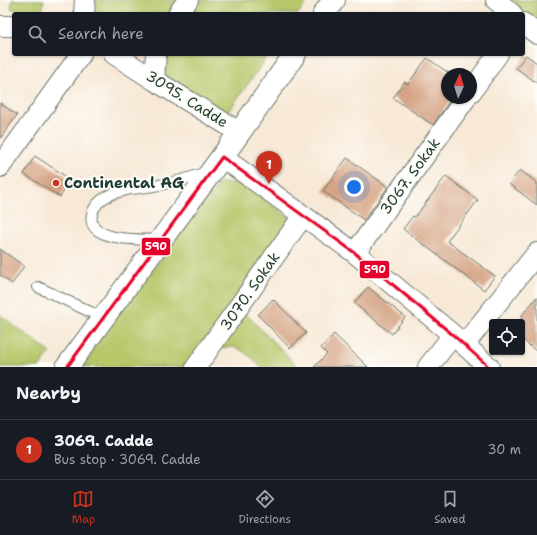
<!DOCTYPE html>
<meta charset="utf-8">
<style>
:root{--surface:#171b24;--page:#20242c;--text:#f1f3f6;--muted:#9ea1a6;--line:#363941;--accent:#c8321e}
body{margin:0;font-family:"Shantell Sans",sans-serif;background:var(--page);color:var(--text)}
.controls{position:absolute;right:12px;bottom:12px;display:grid;overflow:hidden;border-radius:4px;box-shadow:0 1px 3px #0004}
.controls button{width:36px;height:36px;display:grid;place-items:center;padding:0;border:0;border-bottom:1px solid var(--line);background:var(--surface);color:var(--text);font:20px sans-serif}
.compass{position:absolute;left:441px;top:68px;width:36px;height:36px;border-radius:50%;background:var(--surface);box-shadow:0 1px 3px #0004;rotate:4deg}
.you{position:absolute;left:354px;top:187px;width:14px;height:14px;margin:-10px;border:3px solid #fff;border-radius:50%;background:#1a73e8;box-shadow:0 0 0 6px #1a73e833}
.badge{display:grid;place-items:center;width:26px;height:26px;border-radius:50%;background:var(--accent);color:#fff;font-size:13px;font-weight:700}
.pin{position:absolute;translate:-50% -33px;filter:drop-shadow(0 1px 2px #0008)}
.pin::after{content:'';position:absolute;top:21px;width:14px;height:12px;background:inherit;clip-path:polygon(0 0,100% 0,50% 100%)}
.list{margin:0;padding:0;list-style:none}
h2{display:flex;justify-content:space-between;align-items:center;height:52px;margin:0;padding:0 16px;font-size:17px}
h2 small{font-size:13px;font-weight:400;color:var(--muted)}
.list li{display:grid;grid-template-columns:26px 1fr auto;gap:12px;align-items:center;box-sizing:border-box;height:60px;padding:0 16px;border-top:1px solid var(--line)}
.list b{display:block;font-size:15px;white-space:nowrap}
.list p{margin:0;font-size:13px;white-space:nowrap;color:var(--muted)}
.list em{font-size:13px;font-style:normal;color:var(--muted)}
.icon{flex:none;width:22px;height:22px;fill:none;stroke:currentColor;stroke-width:2;stroke-linecap:round;stroke-linejoin:round}
.map{position:relative;flex:none;width:537px;height:367px;overflow:hidden}
.search{position:absolute;background:var(--surface);box-shadow:0 1px 3px #0004;left:12px;right:12px;top:12px;height:44px;display:flex;align-items:center;gap:10px;box-sizing:border-box;padding:0 14px;border-radius:4px;color:var(--muted);font-size:15px}
.sheet{height:112px;background:var(--surface)}
nav{display:flex;justify-content:space-around;align-items:center;box-sizing:border-box;height:56px;border-top:1px solid var(--line);background:var(--surface);font-size:11px;color:var(--muted)}
nav a{display:grid;justify-items:center;gap:2px}
nav .on{color:var(--accent)}
.map>svg:first-child{display:block}
.green{fill:#b7c76a;stroke:#6b824f}
.building{fill:#d5a485}
.lines{fill:none;stroke-linecap:round;stroke-linejoin:round}
.service-casing{stroke:#6b796d;stroke-width:12}
.minor-casing{stroke:#6b796d;stroke-width:22}
.tertiary-casing{stroke:#6b796d;stroke-width:24}
.service{stroke:#fff;stroke-width:10}
.minor{stroke:#fff;stroke-width:20}
.tertiary{stroke:#fff;stroke-width:22}
.bus-1-casing{stroke:#fdfcf7;stroke-width:6}
.bus-1{stroke:#e4002b;stroke-width:3}
.poi-dot{fill:#c8321e;stroke:#fdfcf7;stroke-width:1.5}
.labels{text-anchor:middle;stroke-width:4;stroke-linejoin:round;paint-order:stroke}
.street-label{font-size:15px;fill:#1f3d34;stroke:#fdfcf7}
.poi-label{font-size:15px;font-weight:bold;fill:#1f3d34;stroke:#fdfcf7;text-anchor:start}
.line-badge{stroke:#fdfcf7;stroke-width:1.5}
.badge-label{font-size:11px;text-anchor:middle;font-weight:bold;fill:#fff}
</style>
<div class="map">
<svg width="537" height="367" viewBox="0 0 537 367">
<rect width="100%" height="100%" fill="#fdfcf7"/>
<filter id="ink" filterUnits="userSpaceOnUse"><feTurbulence type="fractalNoise" baseFrequency=".025" numOctaves="2"/><feDisplacementMap in="SourceGraphic" scale="8" xChannelSelector="R" yChannelSelector="G"/><feConvolveMatrix kernelMatrix="1 2 1 2 8 2 1 2 1" color-interpolation-filters="sRGB"/></filter>
<filter id="wash" filterUnits="userSpaceOnUse"><feTurbulence type="fractalNoise" baseFrequency=".012" numOctaves="4" result="noise"/><feDisplacementMap in="SourceGraphic" scale="16" xChannelSelector="R" yChannelSelector="G"/><feGaussianBlur stdDeviation="0.9" result="paint"/><feColorMatrix in="noise" values="0 0 0 0 0 0 0 0 0 0 0 0 0 0 0 0 0 1.4 0 .05"/><feComposite in="paint" operator="in"/></filter>
<g filter="url(#wash)">
<rect width="100%" height="100%" fill="#f8e9d7"/>
<path class="green" d="M12,0H44L42,12L11,9Z
M90,0H180L170,14H89Z
M196,0H308L298,14H187Z
M504,0H537V25L528,17Z
M164,54H269L231,108L225,112L217,111L160,71Z
M219,183H241L290,218L187,367H84L87,356Z
M245,313L298,367H260C255,359 241,348 232,347C228,346 223,348 219,349Z
M0,315L50,352L40,367H0Z"/>
<g id="blocks">
<path class="building" d="M526,55L537,63V83L516,68Z
M427,58L450,74H447V98H452L450,100L433,125L393,98L404,82L408,84Z
M0,103L17,115L0,139Z
M35,156L71,180L60,197L24,174Z
M347,158L388,187L364,220L323,191Z
M520,170L537,183V205L509,184Z
M446,176L478,200L447,241L495,276L484,290L403,229L413,216L415,217Z
M0,249L24,266L12,284L0,275Z
M368,287L405,317L392,334L354,303Z
M537,297V352L522,339V315Z
M273,299L306,333L290,348L258,315Z
M334,334L368,367H314L327,354L321,348Z"/>
</g>
</g>
<g filter="url(#ink)">
<use href="#blocks" fill-opacity="0" stroke="#6b796d" stroke-width="1"/>
<g class="lines">
<g class="service-casing">
<path id="service" d="M161,240C144,239 85,243 92,214C94,206 101,199 108,196C115,192 123,191 131,189C143,188 154,186 165,184C179,181 193,177 206,172
M38,287L103,318"/>
</g>
<g class="minor-casing">
<path id="minor" d="M496,0L512,14
M84,14L85,0
M178,14L188,0
M523,23L537,34
M0,26H14
M114,54L154,80L239,132
M154,80L156,54
M471,92L498,54
M222,157L355,253L453,335L489,367
M0,167L81,54
M355,253L466,98
M464,345L537,253
M196,367L303,216
M428,367L453,335"/>
</g>
<g class="tertiary-casing">
<path id="tertiary" d="M324,14L334,0
M67,367L222,157L295,54"/>
</g>
<use href="#service" class="service"/>
<use href="#minor" class="minor"/>
<use href="#tertiary" class="tertiary"/>
<g class="bus-1-casing">
<path id="bus-1" d="M67,367L222,157L355,253L453,335L489,367"/>
</g>
<use href="#bus-1" class="bus-1"/>
</g>
</g>
<circle class="poi-dot" cx="56" cy="183" r="4"/>
<g class="labels">
<g class="street-label">
<text transform="translate(187 99) rotate(32)" y="5">3095. Cadde</text>
<text transform="translate(410 176) rotate(-54)" y="5">3067. Sokak</text>
<text transform="translate(250 291) rotate(-55)" y="5">3070. Sokak</text>
</g>
<g class="poi-label">
<text x="64" y="188">Continental AG</text>
</g>
</g>
<g class="line-badge">
<rect x="141" y="237" width="30" height="19" rx="4" fill="#e4002b"/>
<rect x="359" y="260" width="31" height="19" rx="4" fill="#e4002b"/>
</g>
<g class="badge-label">
<text x="156" y="250">590</text>
<text x="375" y="273">590</text>
</g>
</svg>
<div class="controls">
<button><svg class="icon" aria-label="locate" viewBox="0 0 24 24"><circle cx="12" cy="12" r="6"/><path d="M12 2v4M12 18v4M2 12h4M18 12h4"/></svg></button>
</div>
<svg class="compass" viewBox="-18 -18 36 36"><path d="M0-13l5 13h-10z" fill="#e53935"/><path d="M0 13l5-13h-10z" fill="#9ea1a6"/></svg>
<div class="you"></div>
<div class="pin badge" style="left:269px;top:184px">1</div>
<div class="search"><svg class="icon" aria-label="search" viewBox="0 0 24 24"><circle cx="10" cy="10" r="6"/><path d="M15 15l6 6"/></svg>Search here</div>
</div>
<section class="sheet">
<h2>Nearby<small></small></h2>
<ul class="list">
<li><span class="badge">1</span><div><b>3069. Cadde</b><p>Bus stop · 3069. Cadde</p></div><em>30 m</em></li>
</ul>
</section>
<nav>
<a class="on"><svg class="icon" aria-label="map" viewBox="0 0 24 24"><path d="M3 6l6-2 6 2 6-2v14l-6 2-6-2-6 2zM9 4v14M15 6v14"/></svg>Map</a>
<a><svg class="icon" aria-label="directions" viewBox="0 0 24 24"><path d="M12 3l9 9-9 9-9-9zM9 14v-3h6M13 9l2 2-2 2"/></svg>Directions</a>
<a><svg class="icon" aria-label="saved" viewBox="0 0 24 24"><path d="M7 4h10v16l-5-4-5 4z"/></svg>Saved</a>
</nav>
